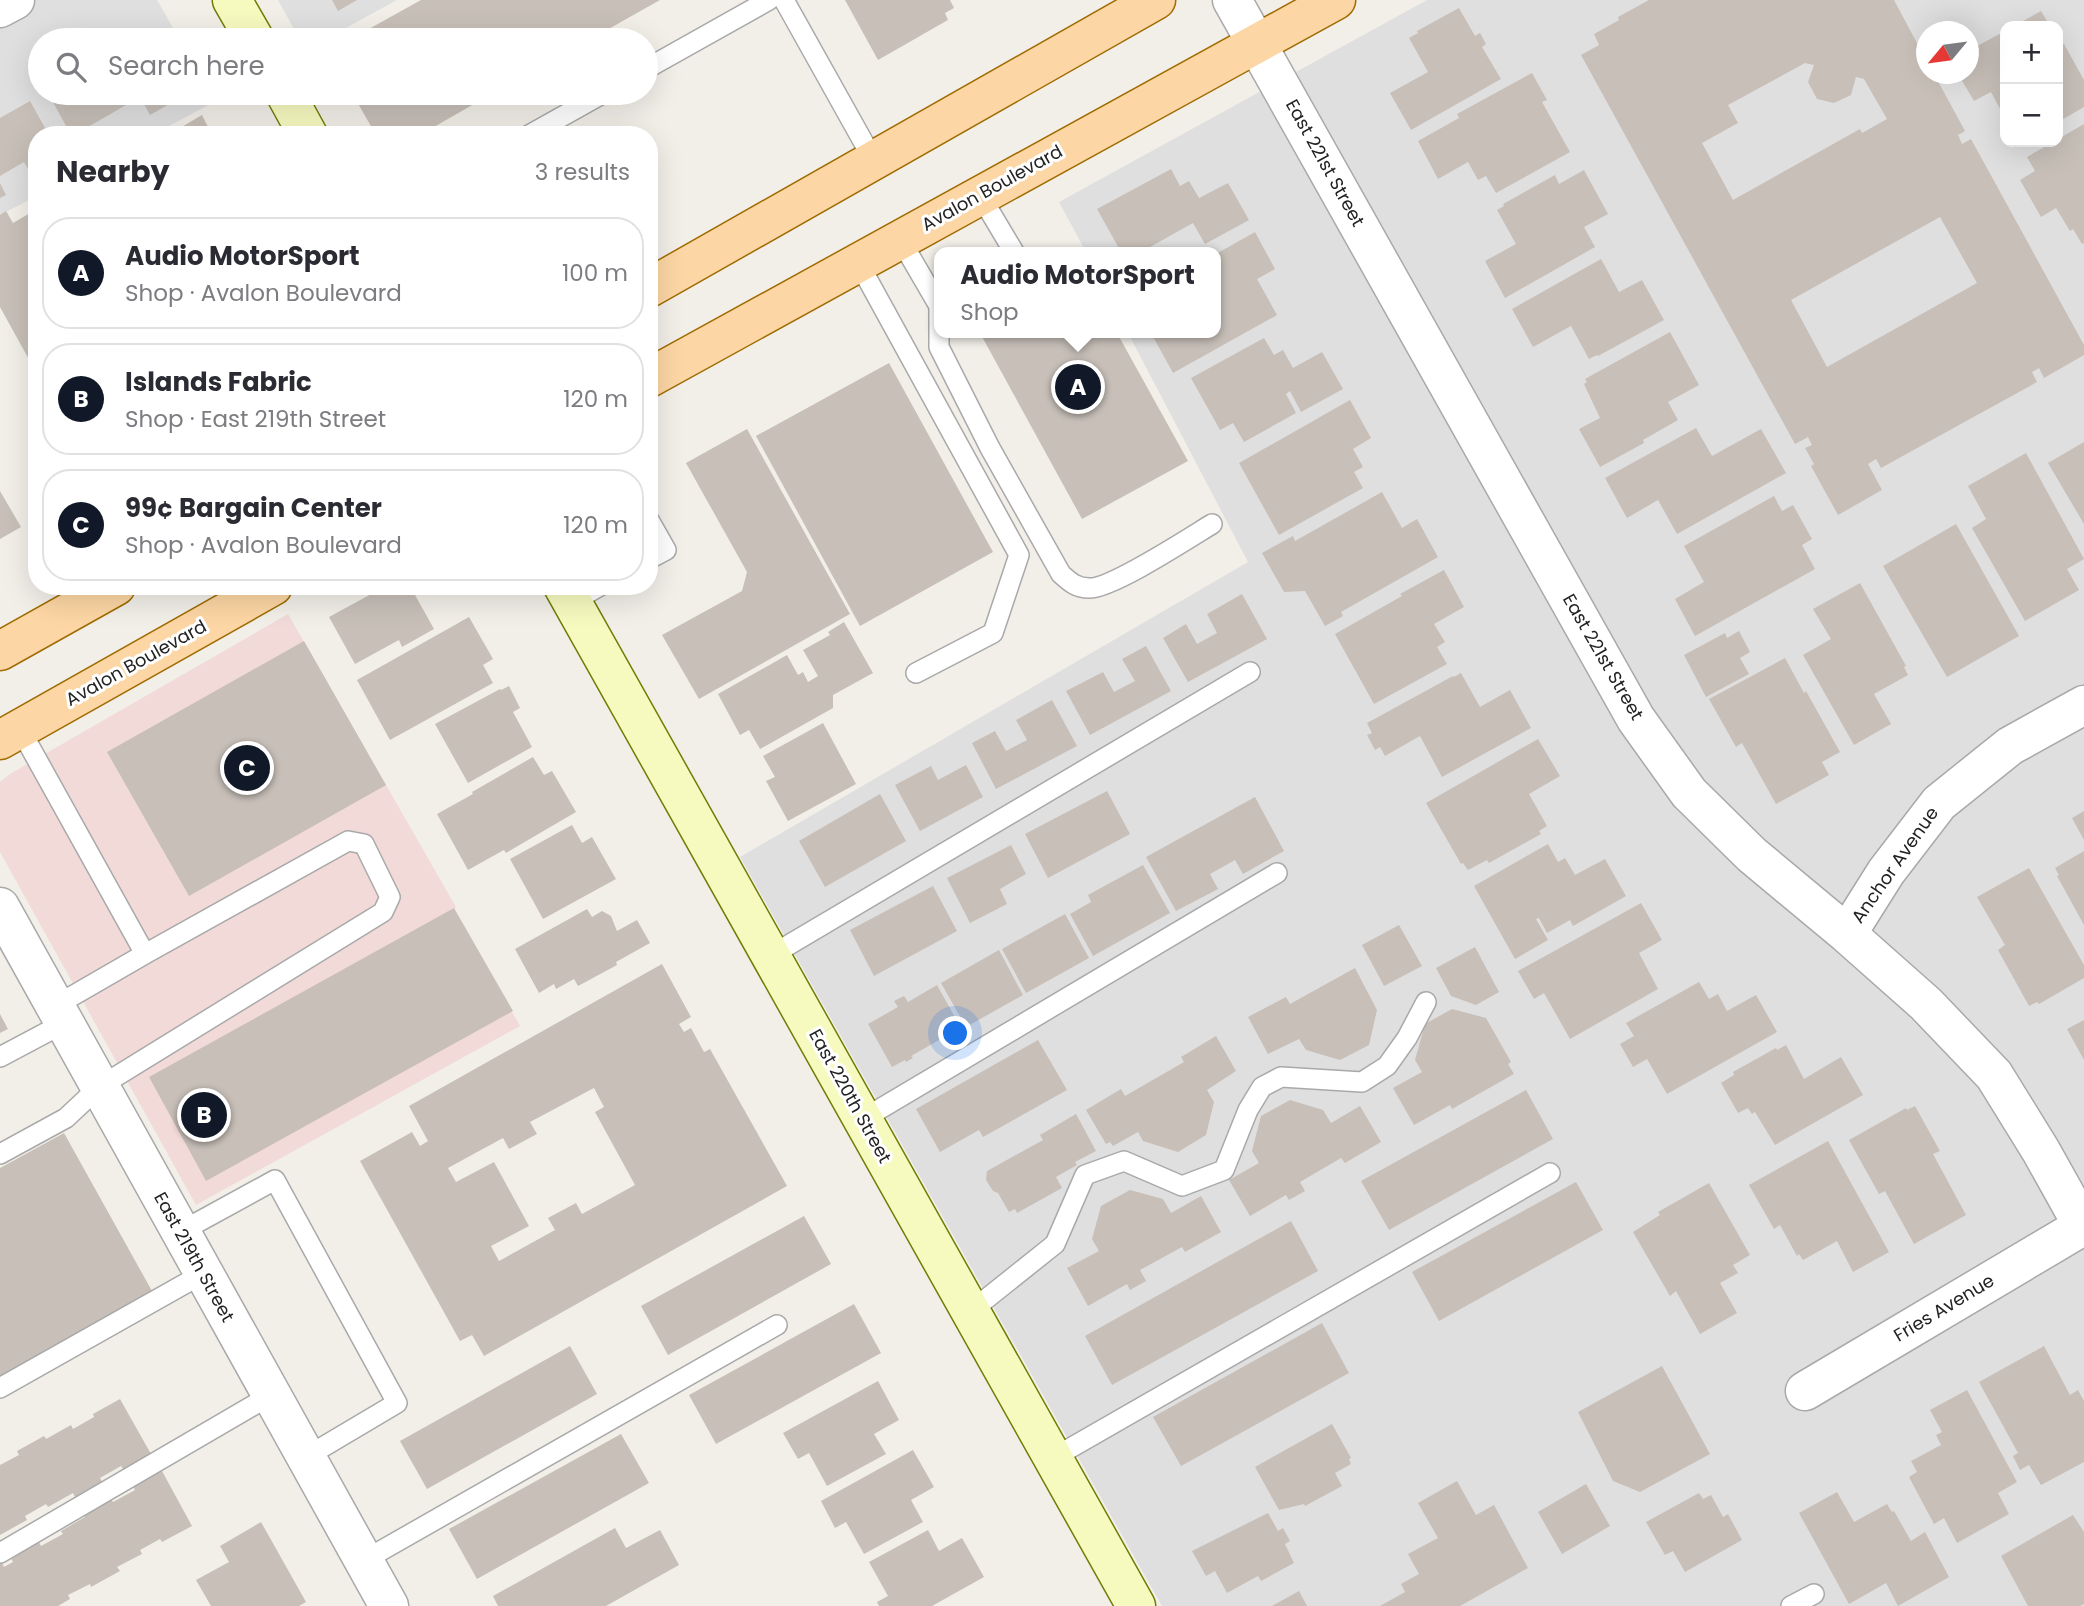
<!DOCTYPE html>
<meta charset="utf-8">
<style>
body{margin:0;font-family:Poppins,sans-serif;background:#f7f7f7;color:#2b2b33}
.controls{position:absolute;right:21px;top:21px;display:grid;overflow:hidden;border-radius:14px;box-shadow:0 7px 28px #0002}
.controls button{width:63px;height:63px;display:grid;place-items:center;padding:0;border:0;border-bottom:2px solid #e1e1e2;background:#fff;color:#2b2b33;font:35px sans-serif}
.compass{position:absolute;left:1916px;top:21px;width:63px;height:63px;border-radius:50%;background:#fff;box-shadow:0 7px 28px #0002;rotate:241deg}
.you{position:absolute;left:956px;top:1034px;width:24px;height:24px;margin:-18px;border:5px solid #fff;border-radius:50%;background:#1a73e8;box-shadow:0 0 0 10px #1a73e833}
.badge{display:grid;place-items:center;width:46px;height:46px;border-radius:50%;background:#111827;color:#fff;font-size:23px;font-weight:700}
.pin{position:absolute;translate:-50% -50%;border:4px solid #fff;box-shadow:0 2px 7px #0006}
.popup{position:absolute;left:934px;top:247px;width:287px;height:91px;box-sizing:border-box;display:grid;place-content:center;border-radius:14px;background:#fff;filter:drop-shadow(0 2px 5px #0005);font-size:23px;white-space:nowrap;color:#7c7c81}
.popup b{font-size:26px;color:#2b2b33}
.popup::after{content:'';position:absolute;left:50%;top:100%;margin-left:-14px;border:14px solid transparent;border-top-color:#fff}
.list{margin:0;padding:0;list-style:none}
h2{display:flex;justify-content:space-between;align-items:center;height:91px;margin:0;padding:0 28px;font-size:30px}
h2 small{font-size:23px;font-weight:400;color:#7c7c81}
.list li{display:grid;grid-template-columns:46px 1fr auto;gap:21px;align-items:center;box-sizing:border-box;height:112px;margin:0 14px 14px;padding:0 14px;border:2px solid #e1e1e2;border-radius:28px}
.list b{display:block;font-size:26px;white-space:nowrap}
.list p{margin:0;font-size:23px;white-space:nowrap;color:#7c7c81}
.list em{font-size:23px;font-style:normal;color:#7c7c81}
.icon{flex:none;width:38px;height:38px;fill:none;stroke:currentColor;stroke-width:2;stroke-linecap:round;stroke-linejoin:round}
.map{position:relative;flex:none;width:2084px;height:1606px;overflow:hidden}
.search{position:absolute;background:#fff;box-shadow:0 7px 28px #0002;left:28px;top:28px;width:630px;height:77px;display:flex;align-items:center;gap:18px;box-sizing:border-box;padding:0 24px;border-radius:38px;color:#7c7c81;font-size:26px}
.panel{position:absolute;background:#fff;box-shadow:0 7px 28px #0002;left:28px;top:126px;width:630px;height:469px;border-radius:28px}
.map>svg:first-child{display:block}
.residential{fill:#e0dfdf;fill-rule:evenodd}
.commercial{fill:#f2dad9}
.building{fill:#c7bfb8;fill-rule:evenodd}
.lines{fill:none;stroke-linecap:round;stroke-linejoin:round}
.lane-casing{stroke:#a9a9a9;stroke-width:22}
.street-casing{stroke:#a9a9a9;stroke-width:41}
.secondary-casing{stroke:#707d05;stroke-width:41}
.primary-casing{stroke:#a06b00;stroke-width:41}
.lane{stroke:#fff;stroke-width:19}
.street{stroke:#fff;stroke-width:38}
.secondary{stroke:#f7fabf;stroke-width:38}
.primary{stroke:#fcd6a4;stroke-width:38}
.labels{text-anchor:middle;stroke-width:6;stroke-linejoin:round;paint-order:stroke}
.street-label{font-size:18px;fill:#222;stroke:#fff}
</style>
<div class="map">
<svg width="2084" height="1606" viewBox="0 0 2084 1606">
<rect width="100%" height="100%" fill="#f2efe9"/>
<path class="residential" d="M0,0H157L180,40H40V93H211L216,101L152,135H37V196L0,215Z
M278,0H397L324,40H300Z
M1427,0H2084V1606H1162L740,857L1248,562L1128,333H1216V252H1086L1059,202ZM2005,26H2058V142H2005ZM1926,32H1968V74H1926Z"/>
<path class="commercial" d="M288,614L456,907L454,909L520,1026L196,1205L0,852V782L10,774Z"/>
<path class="building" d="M332,0H357L338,11Z
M421,0H660L589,40H553L550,36L543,40H349Z
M845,0H950L954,8L945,13L948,20L878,60Z
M1649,0H1894L1926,60V74H1934L1965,131L1958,135L1962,144L1971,139L2084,345V355L2044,378L2039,368L2032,372L2037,382L1881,468L1876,459L1868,464L1882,490L1838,515L1811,466L1814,464L1805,448L1812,445L1808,437L1795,444L1581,55L1599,45L1594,34L1619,20L1618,17ZM1805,63L1814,65L1808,82L1817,99L1834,103L1851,95L1856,77L1864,79L1887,119L1862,133L1860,129L1733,200L1702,143L1738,123L1728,105ZM1940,217L1977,283L1827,367L1791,300Z
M1459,8L1475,36L1480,33L1486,44L1482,47L1501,79L1411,130L1390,93L1428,72L1409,38L1418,33L1417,31Z
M2041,11L2050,26H2014Z
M153,28L159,40H132Z
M2005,31V118L1991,92L1974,101L1958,74H1968V51Z
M113,33L117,40H100Z
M2058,41L2061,46L2064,44L2084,80V107L2058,122Z
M1532,73L1547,100L1542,102L1570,152L1496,193L1486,176L1478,180L1468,162L1438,179L1418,141L1459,118L1457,114Z
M48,93H189L150,115L140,97L74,135H71Z
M352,93H468L474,104L420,135H376Z
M30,101L49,135H37V165L28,169L24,162L0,176V118Z
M202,115L212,135H168Z
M2084,124V243L2082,244L2073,229L2070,231L2056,208L2041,217L2020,180L2035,171L2027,157L2053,142H2058V139Z
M1171,169L1180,186L1189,181L1199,198L1228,183L1249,220L1205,244L1193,223L1141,252H1121L1097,209Z
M1584,170L1608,214L1584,227L1595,247L1505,298L1485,261L1516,244L1497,210L1504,206L1503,204L1555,175L1559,184Z
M0,183L6,195L0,198Z
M37,209V374L0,307V215L6,211L13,223Z
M1255,232L1275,269L1257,279L1277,315L1173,373L1151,333H1216V254Z
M1601,259L1619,292L1642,280L1664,320L1598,356L1597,355L1589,359L1571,326L1533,347L1512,309Z
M1670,332L1699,385L1668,402L1678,420L1643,440L1644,443L1600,467L1579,429L1600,418L1584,384L1587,382L1585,379Z
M980,333H1117L1188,461L1082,519Z
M1264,338L1274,355L1283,350L1293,368L1322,352L1343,389L1301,412L1290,391L1286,394L1296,413L1244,442L1233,423L1220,430L1191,378Z
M889,363L993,552L860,626L756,436Z
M1350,400L1371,438L1353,449L1363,467L1354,472L1363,488L1279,535L1239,463Z
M1696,428L1712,456L1761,429L1786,473L1677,534L1658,500L1627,518L1605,478Z
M747,429L850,614L699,699L662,635L742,591L747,572L686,463Z
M2084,442V524L2048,463Z
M2026,453L2084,559L2067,569L2079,590L2025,621L1972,528L1986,519L1968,486Z
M0,491L21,527L0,539Z
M1382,492L1402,528L1417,519L1438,557L1341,612L1343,616L1325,626L1305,591L1284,592L1262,553L1293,536L1295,541Z
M1774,496L1782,511L1793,505L1812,539L1802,545L1815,569L1695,636L1675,599L1704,582L1684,546Z
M1956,524L2019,636L1947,677L1883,566Z
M1444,570L1464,607L1434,624L1445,642L1437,647L1447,664L1374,704L1335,634L1402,596L1400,594Z
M1860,583L1906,666L1904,667L1908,675L1874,694L1891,724L1854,745L1803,655L1831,639L1813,609Z
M386,586H410L434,629L402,647L399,640L355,664L329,617Z
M1242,594L1267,639L1188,682L1163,638L1186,624L1197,644L1217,633L1207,614Z
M469,617L493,659L483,665L493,683L390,740L357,680Z
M844,622L873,673L833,695V708L760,749L749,730L740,735L718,694L787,655L798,675L803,672L808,682L818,676L803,650L830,635L828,632Z
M1739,631L1750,652L1740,658L1749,674L1706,697L1684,655L1725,633L1727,638Z
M304,641L386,785L189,896L107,752Z
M1146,646L1171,691L1090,735L1066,691L1103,672L1114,692L1135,681L1122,659Z
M1785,658L1804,693L1806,691L1840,752L1822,762L1829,775L1776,804L1742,743L1736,747L1709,699Z
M1461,673L1480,707L1510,690L1531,728L1442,777L1420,736L1385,756L1380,747L1375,750L1367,735L1372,733L1367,723L1453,676L1454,677Z
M509,686L520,708L513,712L532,747L468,783L435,724L500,689L501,690Z
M1052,700L1077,746L996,789L972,743L995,731L1006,751L1027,740L1016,720Z
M823,723L856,784L788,821L766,781L775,777L763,756Z
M1538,739L1560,776L1529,794L1547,826L1539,831L1541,834L1489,863L1487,860L1468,870L1463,863L1461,864L1426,803Z
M533,757L544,775L552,771L576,812L506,853L504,850L468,870L437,814L473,794L472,792Z
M966,765L983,797L920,831L895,785L931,766L938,780Z
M1107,791L1130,834L1048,878L1025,834Z
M880,794L906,841L825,887L799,841Z
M1255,797L1284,851L1243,874L1235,860L1210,874L1218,889L1176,911L1146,857Z
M2084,811V840L2072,818Z
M572,825L582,843L592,837L616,879L543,919L510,859Z
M1548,844L1558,862L1565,858L1575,875L1605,859L1626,896L1573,926L1570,920L1547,933L1539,918L1536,919L1548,940L1515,959L1474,886Z
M1011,845L1026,874L1000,889L1007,904L970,923L947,878Z
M2084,851V925L2057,876L2059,875L2055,868Z
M1143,865L1170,913L1093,956L1070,914L1091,902L1088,895Z
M2029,868L2084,965V978L2039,1004L2037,1002L2029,1006L1998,950L2005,945L1977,897Z
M933,886L957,931L874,976L850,930Z
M1641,903L1662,940L1639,953L1658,989L1570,1039L1544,993L1534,999L1518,971Z
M454,908L513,1011L206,1181L149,1077Z
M587,909L592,917L602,911L611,916L617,931L637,920L650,943L616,962L617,965L578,986L574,979L556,989L554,984L539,993L515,949Z
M1065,914L1089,958L1026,993L1002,949Z
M1399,925L1422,966L1384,986L1362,945Z
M1475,947L1499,992L1476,1005L1451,996L1436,968Z
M999,950L1023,995L966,1027L941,983Z
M662,964L691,1017L679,1024L684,1032L691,1028L704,1052L710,1049L787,1186L484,1356L472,1335L460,1341L360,1161L412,1132L420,1146L428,1141L409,1106ZM594,1088L604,1107L595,1112L635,1185L582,1214L576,1203L548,1218L555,1230L499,1261L491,1246L529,1226L494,1162L456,1182L448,1168L503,1138L509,1149L537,1134L530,1122Z
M1355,968L1377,1010L1369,1045L1340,1060L1306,1050L1299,1039L1268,1054L1248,1017L1286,997L1290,1004Z
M1699,982L1709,999L1718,994L1727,1011L1756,995L1777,1032L1667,1094L1647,1059L1633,1067L1620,1044L1634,1036L1626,1023Z
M937,985L961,1028L948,1035L950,1037L942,1041L941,1039L911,1056L913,1058L906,1062L905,1060L892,1067L868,1024L898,1007L894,1001L904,996L908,1002Z
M1452,1009L1486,1018L1511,1062L1508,1064L1514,1074L1452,1109L1450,1105L1414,1125L1393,1088L1422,1072L1415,1060L1425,1024Z
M0,1014L8,1029L0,1033Z
M2084,1020V1060L2067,1029Z
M1216,1036L1236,1071L1207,1090L1214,1102L1206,1135L1178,1152L1143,1141L1138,1132L1113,1146L1110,1142L1106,1144L1086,1110L1121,1089L1125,1096L1184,1062L1181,1057Z
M1038,1040L1067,1090L983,1137L979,1130L940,1152L916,1109Z
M1786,1045L1804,1079L1841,1057L1863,1095L1775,1145L1755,1112L1752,1114L1748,1108L1738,1113L1721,1083L1734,1075L1733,1072L1776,1048L1777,1050Z
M1526,1090L1553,1139L1389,1230L1361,1181Z
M1290,1100L1323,1110L1331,1123L1360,1106L1381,1142L1345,1163L1341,1158L1300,1182L1305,1191L1289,1200L1286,1195L1250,1216L1229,1180L1259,1163L1252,1151L1261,1116Z
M1915,1106L1940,1151L1933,1154L1966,1215L1914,1244L1885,1191L1879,1194L1849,1140L1906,1108L1907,1110Z
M1076,1114L1096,1151L1075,1162L1077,1165L1056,1177L1062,1188L1017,1213L1015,1209L1009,1212L998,1193L993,1191L986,1180L987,1171L1043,1140L1040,1135Z
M64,1133L152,1291L0,1376V1168Z
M1828,1141L1889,1252L1853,1272L1837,1241L1803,1260L1799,1254L1797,1256L1780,1225L1774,1229L1749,1185Z
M1576,1182L1603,1230L1439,1321L1412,1272Z
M1709,1183L1750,1255L1733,1265L1738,1273L1720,1283L1737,1313L1700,1334L1676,1291L1670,1296L1633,1232L1660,1215L1658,1212Z
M1130,1190L1163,1199L1171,1213L1201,1196L1221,1232L1185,1252L1182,1247L1140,1270L1146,1281L1130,1290L1127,1284L1088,1306L1067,1268L1099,1251L1092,1239L1101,1206Z
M804,1216L831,1264L668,1355L641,1306Z
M1291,1221L1318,1271L1112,1385L1085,1336Z
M854,1304L881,1353L716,1444L689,1395Z
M1322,1323L1349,1373L1181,1466L1153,1417Z
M570,1346L597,1394L427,1489L400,1441Z
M2044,1346L2070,1395L2078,1390L2084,1401V1462L2041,1485L2029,1465L2020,1470L2013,1456L2018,1453L1979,1382Z
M1662,1366L1710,1454L1640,1492L1613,1481L1578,1412Z
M878,1381L899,1420L874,1434L886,1454L827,1486L809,1453L798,1459L783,1433Z
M1967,1390L2017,1482L1998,1493L2009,1514L1957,1543L1944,1518L1934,1524L1909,1477L1917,1472L1911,1461L1941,1445L1936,1435L1942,1432L1930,1410Z
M120,1399L151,1454L123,1469L121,1466L100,1478L102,1482L75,1497L73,1493L48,1507L46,1504L25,1516L27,1520L0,1535V1465L19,1455L17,1451L44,1436L46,1439L71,1425L73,1429L94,1417L93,1414Z
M1332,1424L1351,1458L1349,1459L1351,1464L1335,1473L1342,1486L1305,1506L1304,1504L1279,1510L1255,1467Z
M621,1434L649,1483L477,1579L449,1529Z
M913,1450L934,1487L911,1500L923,1522L864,1554L846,1522L835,1528L821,1501Z
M162,1471L192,1526L162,1542L160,1539L140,1550L142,1554L117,1567L120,1571L91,1587L90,1584L68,1595L70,1599L58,1606H0V1564L2,1563L4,1567L13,1562L11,1558L39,1542L41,1546L63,1534L61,1531L85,1517L83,1514L111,1499L113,1502L135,1490L133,1486Z
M1457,1481L1476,1515L1494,1505L1528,1568L1460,1606H1380L1405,1592L1401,1584L1419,1574L1408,1554L1438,1538L1418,1503Z
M1586,1484L1610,1526L1562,1554L1538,1512Z
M1837,1492L1854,1522L1887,1504L1892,1512L1894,1511L1911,1541L1925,1532L1949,1577L1898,1606L1886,1583L1849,1604L1799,1513Z
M1699,1493L1703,1499L1711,1495L1723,1517L1728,1514L1742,1540L1685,1572L1673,1551L1665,1555L1646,1522Z
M1268,1513L1278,1531L1283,1528L1290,1541L1285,1544L1294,1563L1261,1581L1258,1576L1227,1593L1215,1571L1206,1576L1192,1551Z
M2073,1515L2084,1532V1604L2080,1606H2028L2001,1556Z
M261,1522L306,1602L299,1606H211L196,1580L229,1562L220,1546Z
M615,1528L626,1548L660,1530L679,1565L606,1606H498L493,1596Z
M928,1530L939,1551L962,1538L984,1577L932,1606H879L877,1602L888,1596L869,1562Z
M1299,1591L1307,1606H1272Z"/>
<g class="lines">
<g class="lane-casing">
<path id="lane" d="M784,0L874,161
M646,69L769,0
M529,135L604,93
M980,195L1014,252
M900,239L939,306V347L990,448L1061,574C1070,582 1076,588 1089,588C1111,589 1189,538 1212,524
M858,262L1019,555L993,633L916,673
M649,520L666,550L649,559
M572,602L600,586
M770,956L1250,672
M55,1006L145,954
M0,1057L64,1023
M863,1119L1277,873
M0,1154L66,1118L99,1087L383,912L390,897L364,844L348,841L145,954L20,729
M180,1232L275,1180L397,1403L306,1457
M971,1311L1055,1244L1085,1175L1124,1161L1182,1186L1224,1170L1248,1110L1262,1087L1281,1077L1362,1082L1387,1066L1407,1038L1426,1002
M0,1388L204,1273
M1053,1458L1550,1173
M0,1553L271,1395
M363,1561L777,1325
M1791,1606L1814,1594"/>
</g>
<g class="street-casing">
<path id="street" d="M1232,0L1636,719L1689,793L1752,855L1847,934L1926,1004L1994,1075L2041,1151L2084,1228
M0,8L15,0
M0,907L389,1606
M1847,934L1886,872L1939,803L2010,746L2084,705
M1805,1391L2083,1226"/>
</g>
<g class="secondary-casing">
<path id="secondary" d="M232,0L255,40
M285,93L308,135
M563,586L1136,1606"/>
</g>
<g class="primary-casing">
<path id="primary" d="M649,288L1156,0
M649,378L1336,0
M0,651L116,586
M0,740L273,586"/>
</g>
<use href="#lane" class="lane"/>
<use href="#street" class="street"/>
<use href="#secondary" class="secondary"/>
<use href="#primary" class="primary"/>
</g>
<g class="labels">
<g class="street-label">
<text transform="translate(1325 163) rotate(61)" y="6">East 221st Street</text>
<text transform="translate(992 188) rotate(-29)" y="6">Avalon Boulevard</text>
<text transform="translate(1603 657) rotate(60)" y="6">East 221st Street</text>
<text transform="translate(136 663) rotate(-29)" y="6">Avalon Boulevard</text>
<text transform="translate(1895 865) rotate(-55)" y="6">Anchor Avenue</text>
<text transform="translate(850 1096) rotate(61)" y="6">East 220th Street</text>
<text transform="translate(194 1257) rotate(61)" y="6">East 219th Street</text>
<text transform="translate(1944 1308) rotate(-31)" y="6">Fries Avenue</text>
</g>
</g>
</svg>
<div class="controls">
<button>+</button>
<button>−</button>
</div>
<svg class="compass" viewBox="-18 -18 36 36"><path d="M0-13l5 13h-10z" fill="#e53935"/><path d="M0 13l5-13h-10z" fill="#7c7c81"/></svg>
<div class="you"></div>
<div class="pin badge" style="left:1078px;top:387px">A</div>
<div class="popup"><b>Audio MotorSport</b>Shop</div>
<div class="pin badge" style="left:204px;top:1115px">B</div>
<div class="pin badge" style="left:247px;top:768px">C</div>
<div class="search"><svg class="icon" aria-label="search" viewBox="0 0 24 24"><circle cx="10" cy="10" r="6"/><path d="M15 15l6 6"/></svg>Search here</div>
<section class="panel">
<h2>Nearby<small>3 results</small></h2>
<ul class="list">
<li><span class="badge">A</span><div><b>Audio MotorSport</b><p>Shop · Avalon Boulevard</p></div><em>100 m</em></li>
<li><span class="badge">B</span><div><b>Islands Fabric</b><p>Shop · East 219th Street</p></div><em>120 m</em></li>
<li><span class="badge">C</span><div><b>99¢ Bargain Center</b><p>Shop · Avalon Boulevard</p></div><em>120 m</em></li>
</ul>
</section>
</div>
